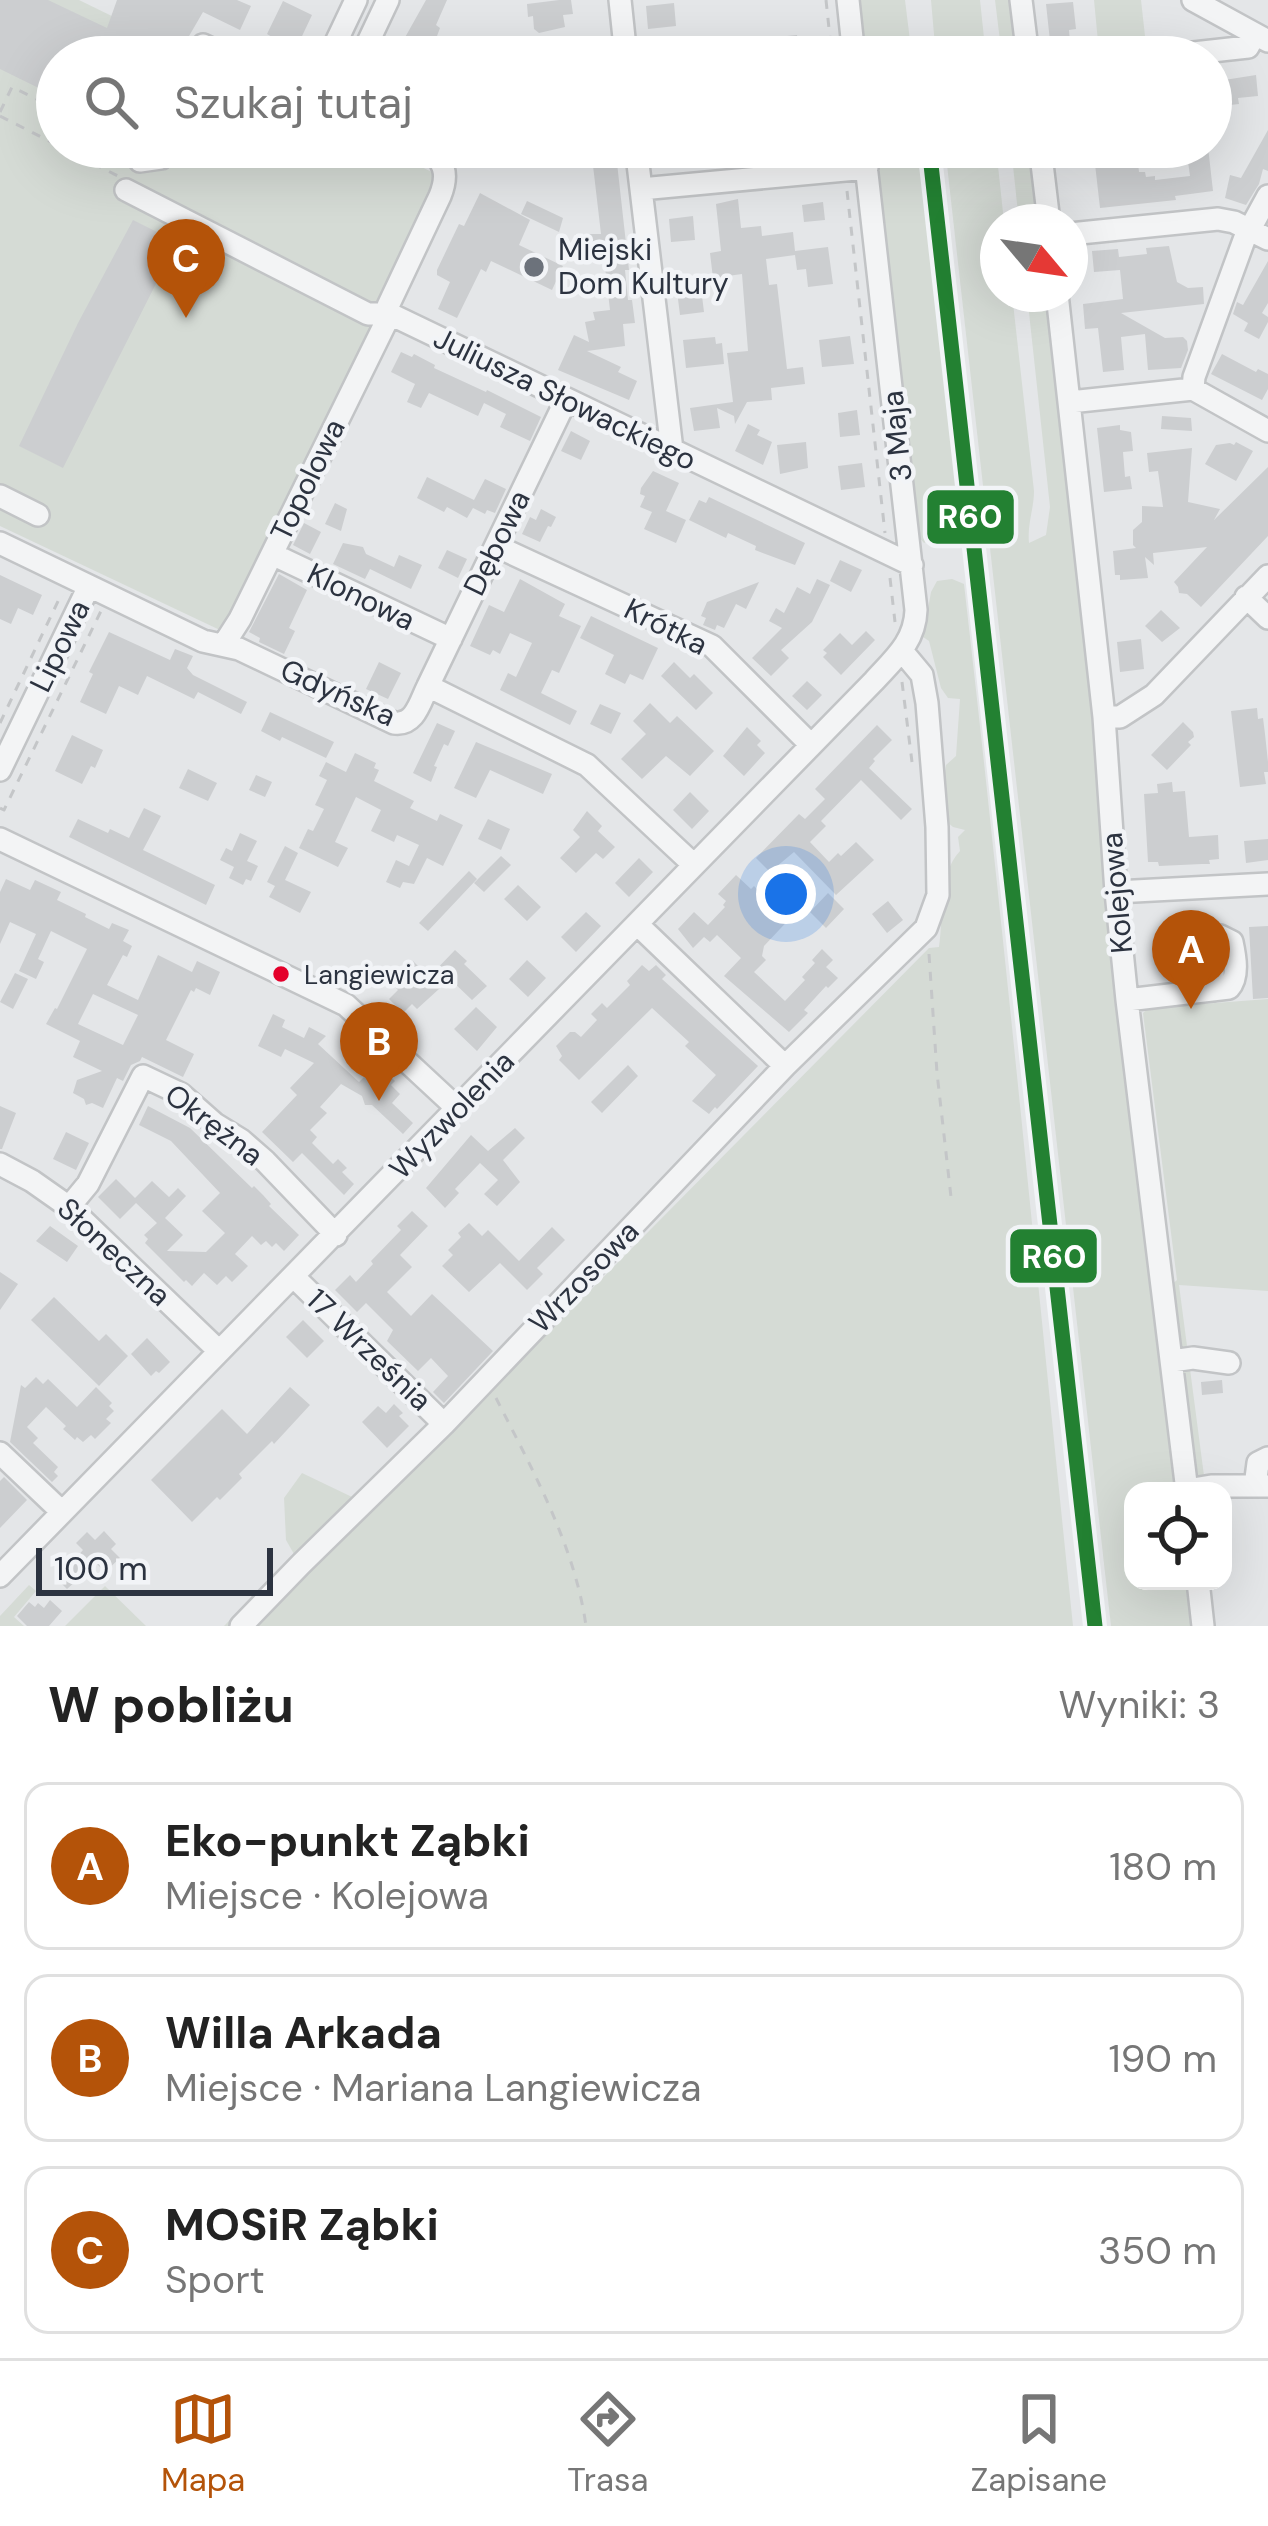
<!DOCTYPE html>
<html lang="pl">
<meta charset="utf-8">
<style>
body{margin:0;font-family:"DM Sans",sans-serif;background:#f6f6f6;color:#222}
.controls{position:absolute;right:36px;bottom:36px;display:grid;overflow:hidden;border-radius:24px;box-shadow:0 12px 48px #0002}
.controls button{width:108px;height:108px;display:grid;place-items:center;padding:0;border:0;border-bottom:3px solid #e0e0e0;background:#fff;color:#222;font:60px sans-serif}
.compass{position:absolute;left:980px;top:204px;width:108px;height:108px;border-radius:50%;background:#fff;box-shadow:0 12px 48px #0002;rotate:119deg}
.scale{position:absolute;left:36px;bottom:30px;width:237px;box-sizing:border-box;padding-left:12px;border:6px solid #2c3340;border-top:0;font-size:33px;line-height:42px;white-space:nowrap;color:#2c3340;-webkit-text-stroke:9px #f2f4f7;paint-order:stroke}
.you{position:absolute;left:786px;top:894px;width:42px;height:42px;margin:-30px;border:9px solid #fff;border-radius:50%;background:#1a73e8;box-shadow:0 0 0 18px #1a73e833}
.badge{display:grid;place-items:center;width:78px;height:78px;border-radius:50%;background:#b45309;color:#fff;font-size:39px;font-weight:700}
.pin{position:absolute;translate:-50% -99px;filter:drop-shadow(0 3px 6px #0008)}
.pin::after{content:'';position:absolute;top:63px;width:42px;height:36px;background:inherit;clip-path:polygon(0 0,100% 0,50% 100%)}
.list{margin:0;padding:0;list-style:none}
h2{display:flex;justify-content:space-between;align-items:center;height:156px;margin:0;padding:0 48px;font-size:51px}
h2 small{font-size:39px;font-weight:400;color:#767676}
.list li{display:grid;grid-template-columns:78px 1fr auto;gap:36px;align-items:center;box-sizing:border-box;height:168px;margin:0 24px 24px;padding:0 24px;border:3px solid #e0e0e0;border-radius:24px}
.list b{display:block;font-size:45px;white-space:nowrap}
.list p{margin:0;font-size:39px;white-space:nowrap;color:#767676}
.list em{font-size:39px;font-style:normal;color:#767676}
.icon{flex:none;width:66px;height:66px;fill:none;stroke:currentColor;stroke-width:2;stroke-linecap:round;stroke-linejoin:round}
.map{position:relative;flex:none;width:1268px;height:1626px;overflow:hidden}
.search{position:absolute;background:#fff;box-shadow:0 12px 48px #0002;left:36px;right:36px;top:36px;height:132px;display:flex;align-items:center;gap:30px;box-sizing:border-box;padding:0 42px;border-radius:66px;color:#767676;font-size:45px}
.sheet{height:732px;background:#fff}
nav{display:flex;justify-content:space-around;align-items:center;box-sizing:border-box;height:168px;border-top:3px solid #e0e0e0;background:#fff;font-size:33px;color:#767676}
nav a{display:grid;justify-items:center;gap:6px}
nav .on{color:#b45309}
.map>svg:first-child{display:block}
.green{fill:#d5dbd5}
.building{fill:#ccced0;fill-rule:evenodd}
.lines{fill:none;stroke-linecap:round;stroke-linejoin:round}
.minor-casing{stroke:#c2c4c6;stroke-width:26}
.path{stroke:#c4c6c8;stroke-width:3;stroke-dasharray:9 9;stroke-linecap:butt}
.minor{stroke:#f3f4f5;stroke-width:21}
.rail-1-casing{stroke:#f2f4f7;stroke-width:24}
.rail-1{stroke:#238132;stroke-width:15}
.poi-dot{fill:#6c727b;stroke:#f2f4f7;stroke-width:4.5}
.bus-dot{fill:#e4002b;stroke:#f2f4f7;stroke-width:4.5}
.labels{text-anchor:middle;stroke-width:9;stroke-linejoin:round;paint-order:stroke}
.bus-label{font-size:27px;fill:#2c3340;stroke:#f2f4f7;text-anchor:start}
.poi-label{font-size:30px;fill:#2c3340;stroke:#f2f4f7;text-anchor:start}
.street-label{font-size:30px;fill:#2c3340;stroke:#f2f4f7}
.line-badge{stroke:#f2f4f7;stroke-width:4.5}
.badge-label{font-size:33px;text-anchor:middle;font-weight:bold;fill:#fff}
</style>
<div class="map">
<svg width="1268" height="1626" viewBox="0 0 1268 1626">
<rect width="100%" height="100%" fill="#e4e6e8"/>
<path class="green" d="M0,0H79L169,44H177L179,56L193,57H57V147H380L434,173L433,188L377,325L237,618L222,631L0,526Z
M857,0H905L912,57H863Z
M931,0H980L986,57H936Z
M995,0H1012L1019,57H1002Z
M1094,0H1141L1146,45L1099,52Z
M874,147H921L964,519L958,523C954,540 938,535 924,543L918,536Z
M945,147H996L1004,222H998V294H1012L1034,491C1034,509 1027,524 1029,543L1046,535L1050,507L1027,294H1047L1180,1491H1133V1581H1191L1196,1626H1111Z
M1011,147H1030L1038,222H1019Z
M952,579L964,584C1004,931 1037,1279 1073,1626H224L294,1554L286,1540L284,1498L302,1473L375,1508L929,948L939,947C944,916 937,876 960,851L958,837L965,830L953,827L947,822L942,795L946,765L956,756L960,699L948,698L941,688L929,641L923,637L931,592L937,581Z
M1268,999V1291L1179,1285L1206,1491H1194L1170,1286L1177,1280L1143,1013L1149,1008Z
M29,1585L36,1591L14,1617L24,1626H0V1616Z
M105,1586L146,1626H65Z"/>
<path class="building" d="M0,0H48L107,28L117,0H237L251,6L240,30L203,12L185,43L170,44L161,40L154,57H57V97L0,69Z
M426,0H447L436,25L440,28L430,55L403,41Z
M559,0H571L573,14L563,15L565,27L539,33L534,29L533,16L528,17L527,4Z
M283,1L312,15L295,51L267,34Z
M1073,2L1076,29L1069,30L1070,42L1061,49L1051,50L1046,4Z
M674,3L676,26L648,29L646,6Z
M797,35L800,57H769L767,38Z
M1256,75L1258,96L1238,98L1239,104L1221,106L1218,81Z
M1268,130V171L1263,169L1259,184L1246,205L1225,198L1230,175L1241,178Z
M660,147H683L684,165L662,167Z
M711,147H762V156L712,161Z
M1064,147H1090L1092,161L1066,164Z
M1122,147H1136L1139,172H1145L1146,177L1155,176V180L1190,176L1186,147H1208L1213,191L1175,196L1176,200L1100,208L1095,164L1124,160Z
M616,154L629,270H625L628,300H632L635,323L623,324L625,346L587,351L621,367L618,372L637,381L629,400L558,370L574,335L589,342L585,322L595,320L593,312L610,310L603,250L579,255L575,234H601L592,157Z
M480,193L530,220L519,245L563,266L552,290L491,261L486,272L481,269L457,318L438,309L450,282L437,275V270L459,224L464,226Z
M738,199L741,228L761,226L762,236L793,232L795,251L828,247L833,284L808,287L806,269L797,270L795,255L766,259L769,285L777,284L787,369L803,367L805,384L771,388L772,400L747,402L735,424L734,416L717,408L720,428L694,431L690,408L733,402L727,353L748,351L742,274L713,278L710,253L721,251L716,204Z
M527,201L563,218L559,232L521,214Z
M823,202L825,220L804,222L802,205Z
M693,216L695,240L671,242L669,219Z
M133,220L177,242L63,468L19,446L78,323Z
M1169,246L1177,282L1188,288L1203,287L1204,304L1121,313L1165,338L1183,337L1187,341L1188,350L1181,368L1148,370L1145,334L1121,337L1124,370L1103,372L1098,328L1085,329L1083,304L1123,299L1120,270L1094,272L1092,251L1118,249L1119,257L1147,254L1146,248Z
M1268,261V303L1262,313L1268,317V322L1259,339L1244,331L1248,323L1233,314L1237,302L1243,305Z
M701,288L704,312L680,315L677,291Z
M850,336L854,364L822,367L819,340Z
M715,337L716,344L722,343L724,364L686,368L683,340Z
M401,352L412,357L414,354L435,365L434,368L486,392L487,390L541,417L530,441L500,427L506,414L484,403L478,416L429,393L421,408L407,402L415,384L391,372Z
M1222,354L1256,372L1258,369L1268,374V389L1262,400L1211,374Z
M857,410L860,435L840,437L838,413Z
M1162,416L1191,418L1192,431L1161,429Z
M748,424L760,430L757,435L772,442L763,465L735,451Z
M1120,425V430L1131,432L1133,451L1123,452L1125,477L1130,476L1132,489L1104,492L1097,428Z
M571,431L590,441L581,460L561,451Z
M806,442L808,468L780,474L777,445Z
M1236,442L1253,451L1236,481L1205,464L1216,445L1230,443L1234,445Z
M1192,448L1188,502L1220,509L1214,520L1268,467V536L1201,607L1187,594L1179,593L1178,587L1174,582L1207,547L1153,553L1154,565L1145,557L1148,578L1120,580V575H1115L1113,551L1136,548L1133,545V530L1142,522V506L1163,507L1158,471L1149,472L1147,453Z
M862,463L865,487L841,490L838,466Z
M653,471L679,483L666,511L686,520L676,543L644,529L652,512L640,507L645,496L640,494L641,488Z
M427,477L474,500L485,479L506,489L495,513L487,510L485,514L473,508L467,518L447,507L444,512L417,498Z
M709,497L805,543L795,565L755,550L756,546L728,533L726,538L689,520L699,500L706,503Z
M335,503L347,509L341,531L325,524Z
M541,509L556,517L551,527L548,526L540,542L522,534L530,517L536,520Z
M304,523L321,532L310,554L293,545Z
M343,543L363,547L366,554L394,567L399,555L422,565L411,589L370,569L365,579L333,564Z
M447,550L467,559L458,578L438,568Z
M840,560L862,570L851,592L830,581Z
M279,574L307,590L289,628L295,631L284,654L259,642L260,638L249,632Z
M0,575L42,595L33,615L18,608L11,624L0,619Z
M520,579L565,604L559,616L581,626L559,673L552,670L541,693L577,711L570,725L500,690L508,673L516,677L532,643L510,633L500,654L493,650L490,655L470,646L489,605L504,612Z
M817,579L830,585L812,622L781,650L789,658L771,676L752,658L782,628L769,621L776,608L784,613L797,587L810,594Z
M759,582L746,609L736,604L724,628L717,625L715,630L703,625L706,618L701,616L707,602Z
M1161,610L1180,628L1162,642L1145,626Z
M591,616L658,648L643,680L630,674L625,684L605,674L614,655L580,638Z
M866,631L875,640L841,675L823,657L827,653L823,650L840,633L852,645Z
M109,632L170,660L175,649L193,656L187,668L193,675L247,702L241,714L198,692L194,699L147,676L138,695L119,686L106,714L80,702L93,674L89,672Z
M1141,639L1144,669L1120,672L1117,642Z
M379,662L401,673L388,699L366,689Z
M674,662L690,678L694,674L713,693L696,710L661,676Z
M807,681L822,695L807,710L792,696Z
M650,703L670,723L677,716L714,751L690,776L666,756L642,779L621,759L646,734L633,721Z
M600,704L621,713L611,734L590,724Z
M1257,708L1258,719L1263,718L1265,734L1268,762V772H1264L1266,784L1240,787L1231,711Z
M270,712L334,742L326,758L282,737L280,741L261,731Z
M1183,722L1193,732L1194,737L1188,742L1191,745L1167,770L1151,755Z
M437,723L455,731L448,746L444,744L434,766L437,767L431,782L413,773Z
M877,725L892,740L873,759L875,761L869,768L912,809L901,820L861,780L821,821L826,826L810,842L829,862L838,853L841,856L856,842L874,860L836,895L794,852L770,872L756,858L799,814L805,819L825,799L815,789Z
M747,727L761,741L757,745L765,753L744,776L723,756Z
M72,735L103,750L95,768L91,766L82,784L55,771Z
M476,742L552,774L543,794L490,770L476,798L454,788Z
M355,753L376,763L374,768L379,770L374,781L414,801L410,808L437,821L440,814L463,825L443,866L427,858L414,884L403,882L400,888L386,882L396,860L409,866L419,845L397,835L394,842L371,831L381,810L356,797L335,842L348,848L338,867L299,848L308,829L313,831L324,809L315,805L327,780L319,776L326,762L346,772Z
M188,769L217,783L208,801L179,788Z
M256,775L272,782L265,797L249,790Z
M1172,782L1173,792L1185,791L1189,837L1218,835L1219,859L1209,860L1210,864H1202L1159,866L1158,862H1148L1144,794L1158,793L1157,784Z
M690,792L709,811L692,829L673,810Z
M144,808L161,816L143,850L215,885L206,905L69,837L78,819L108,833L110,829L129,838Z
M587,811L602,826L598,831L615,847L603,859L596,853L576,873L560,858L580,837L573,830Z
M488,819L510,829L501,850L478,839Z
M240,833L257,841L247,861L258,866L251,881L246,879L243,885L229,878L234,867L220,860L226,848L232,851Z
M1268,839V860L1246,863L1244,841Z
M285,846L298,853L285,880L311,892L300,913L269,897L275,886L267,882Z
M501,856L511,865L484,892L474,883Z
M639,858L653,872L629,897L615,883Z
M469,871L477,879L428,931L419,923Z
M736,875L751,889L754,886L778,910L786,902L796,912L764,946L762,956L766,960L754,972L785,1001L805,980L802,977L815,963L812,960L822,949L833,960L826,967L838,978L828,988L826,986L804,1010L808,1013L789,1032L724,976L741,958L717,935L710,942L704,937L693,948L678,929L694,912L708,925L725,907L723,905L726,901L718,894Z
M6,879L30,890L35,880L61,892L57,900L86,914L85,917L109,929L112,923L129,930L123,941L132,946L127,957L123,955L107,985L138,1000L158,955L192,972L197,961L220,972L210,995L196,988L194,992L191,990L166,1040L194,1054L183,1077L142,1057L140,1061L131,1065L123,1081L117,1078L103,1108L92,1103L86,1105L84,1099L73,1093L77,1080L102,1071L73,1057L80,1041L46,1024L55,1008L57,1009L87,949L51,931L38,959L44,962L36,979L19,971L36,934L10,922L0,944V892ZM93,994L138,1015L123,1045L78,1024Z
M518,885L541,907L527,921L504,899Z
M828,893L844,909L826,928L810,912Z
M888,901L903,920L887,933L872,914Z
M586,912L601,926L576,952L561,937Z
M1268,926V998L1253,999L1249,927Z
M455,950L467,961L464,964L487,986L472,1000L450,979L417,1009L412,1004L403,1013L389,999L398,990L393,985L413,961L429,977Z
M527,960L546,978L528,997L509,979Z
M642,965L649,971L656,965L666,975L662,979L758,1066L717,1109L715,1107L709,1114L692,1101L716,1075L685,1046L689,1042L652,1008L579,1080L559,1060L562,1056L556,1046L570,1032H575L581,1037L597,1020L591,1014L602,1003L607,1008L630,985L627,981Z
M15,973L28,979L13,1009L0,1002Z
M476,1007L497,1027L477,1051L454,1029Z
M273,1014L285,1020L282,1027L304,1038L309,1027L326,1036L318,1044L359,1082L373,1068L382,1076L386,1072L395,1081L391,1085L400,1094L392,1103L413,1123L403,1134L372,1105H365L362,1096L341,1084L320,1107L327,1113L310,1130L317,1137L312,1143L333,1164L338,1159L347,1168L342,1172L354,1184L344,1195L302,1153L293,1162L262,1132L297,1095L290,1088L314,1063L285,1049L281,1057L258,1046Z
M628,1065L638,1076L602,1113L591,1102Z
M0,1106L16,1113L2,1149H0Z
M148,1106L190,1128L252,1188L254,1186L263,1195L271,1204L269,1206L299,1235L284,1251L276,1243L272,1247L266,1241L261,1245L252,1236L235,1254L248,1266L232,1282L226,1276L217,1285L204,1273L192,1286L186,1280L184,1282L145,1243L148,1239L144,1235L157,1223L136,1203L120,1219L98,1197L116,1179L135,1198L152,1181L169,1197L178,1188L186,1196L165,1218L183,1235L167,1251L206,1252L225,1233L202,1211L220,1193L171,1141L139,1125Z
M515,1128L525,1138L503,1160L520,1182L497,1206L484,1194L498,1180L480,1163L455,1189L459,1193L445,1208L426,1188L471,1135L488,1151Z
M66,1132L89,1143L76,1170L53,1159Z
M412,1211L428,1226L400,1255L412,1267L387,1292L411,1316L432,1294L493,1351L444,1403L433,1392L448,1376L431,1358L418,1371L387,1341L393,1330L366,1303L357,1312L335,1290L350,1275L356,1282L373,1264L371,1261L401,1230L397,1226Z
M469,1223L482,1236L488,1230L519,1261L552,1227L565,1240L537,1268L543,1274L527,1290L500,1263L469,1292L442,1266L453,1255L448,1250L461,1237L458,1233Z
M50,1226L78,1246L67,1262L36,1241Z
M0,1272L18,1284L0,1310Z
M54,1297L99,1341L106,1334L128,1356L99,1386L31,1320Z
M303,1320L324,1341L307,1358L286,1337Z
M147,1338L170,1362L159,1373L156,1371L151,1376L131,1354Z
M36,1377L43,1384L48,1379L77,1407L96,1387L112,1403L109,1406L114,1411L106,1419L111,1423L95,1439L91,1435L83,1442L77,1437L75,1440L63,1429L66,1426L46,1407L27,1427L38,1438L33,1443L58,1467L54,1472L58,1476L52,1482L10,1442L21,1385L25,1388Z
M1222,1380L1223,1393L1202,1395L1201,1382Z
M290,1387L310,1405L274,1444L272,1441L239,1474L242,1478L220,1500L217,1497L192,1522L151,1480L222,1409L247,1434Z
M394,1404L403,1413L399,1416L409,1426L387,1448L362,1422L378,1406L386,1413Z
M4,1477L27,1500L0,1528V1481Z
M104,1531L116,1544L111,1549L120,1558L105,1572L96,1563L67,1589L57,1579L83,1550L76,1543L87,1532L95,1540Z
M50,1600L62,1611L49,1626H27L17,1616L29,1602L35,1607L38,1603L44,1608Z"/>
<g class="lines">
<g class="minor-casing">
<path id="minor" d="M620,0L626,57
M848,0L854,57
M1021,0L1028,57
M1193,0L1268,41
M1074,56V57
M193,57L203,45L228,57
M329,57L356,0
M361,57L388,0
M1157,57L1248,47L1255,34
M424,147C445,159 449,174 440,196L388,306L390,314L912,565
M636,147L672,450
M1040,147L1049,222
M140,161L161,158L166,147
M641,189L867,168
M126,190L368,314H390L240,619L224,644
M1070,234L1218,219L1234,222L1268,239
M1057,294L1104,717L1116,892L1127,1000L1187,1491
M1193,389L1194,377L1244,240L1268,196
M1070,402L1193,389L1268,431
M0,496L38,515
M0,543L203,641L239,649L394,723C415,726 420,702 428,686L587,765L694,865
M496,546L712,646L811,745
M272,554L451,639
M1246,597L1268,618
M428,686L566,400
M1104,717H1120L1154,695L1268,576
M0,770L89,586
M0,839L346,1005L458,1109
M1116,892L1268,884
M637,924L785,1066
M1127,1000C1161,996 1195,992 1229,988C1239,977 1235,956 1232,942L1220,936L1212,949L1214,990
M0,1164L32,1181L69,1207L219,1351
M69,1207L88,1184L143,1076L181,1094L215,1124L241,1140L265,1161L336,1235
M294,1277L444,1424
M1172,1361L1193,1358L1229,1363
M0,1453L62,1512
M1255,1486L1258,1463L1268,1458
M1187,1490L1211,1486H1268
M0,1576L874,681C894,659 915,642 916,610L864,147
M1198,1581L1203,1626
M241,1626L301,1564L444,1424L785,1066L926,928L938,895L937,827L927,703L922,675L902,651"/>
</g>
<path class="path" d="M826,0L832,57
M0,112L12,87L57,109
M0,116L57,145
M61,147L118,176
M847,191L885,533
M890,578L895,622
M902,682L912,762
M0,723L61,595L63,596
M0,808L4,810L101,611
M929,954L937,1073L951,1197
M496,1398C532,1469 575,1546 586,1626"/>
<use href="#minor" class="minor"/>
<g class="rail-1-casing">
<path id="rail-1" d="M929,147L1095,1626"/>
</g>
<use href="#rail-1" class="rail-1"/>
</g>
<circle class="poi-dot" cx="534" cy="267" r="12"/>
<circle class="bus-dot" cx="281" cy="974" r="10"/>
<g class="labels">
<g class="bus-label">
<text x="304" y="984">Langiewicza</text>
</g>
<g class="poi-label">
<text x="558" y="260">Miejski<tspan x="558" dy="34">Dom Kultury</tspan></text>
</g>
<g class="street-label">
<text transform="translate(565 399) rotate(26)" y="10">Juliusza Słowackiego</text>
<text transform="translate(897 436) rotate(-96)" y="10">3 Maja</text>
<text transform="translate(308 480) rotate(-64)" y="10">Topolowa</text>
<text transform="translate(497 543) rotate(-64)" y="10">Dębowa</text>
<text transform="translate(361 597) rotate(26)" y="10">Klonowa</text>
<text transform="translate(666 627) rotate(27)" y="10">Krótka</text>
<text transform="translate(60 646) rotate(-64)" y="10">Lipowa</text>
<text transform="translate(338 693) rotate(24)" y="10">Gdyńska</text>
<text transform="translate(1117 893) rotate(-95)" y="10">Kolejowa</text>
<text transform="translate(452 1115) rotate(-46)" y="10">Wyzwolenia</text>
<text transform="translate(214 1125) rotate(37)" y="10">Okrężna</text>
<text transform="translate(114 1252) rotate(43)" y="10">Słoneczna</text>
<text transform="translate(584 1277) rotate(-46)" y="10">Wrzosowa</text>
<text transform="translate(369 1350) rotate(44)" y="10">17 Września</text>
</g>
</g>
<g class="line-badge">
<rect x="925" y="488" width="91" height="58" rx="12" fill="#238132"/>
<rect x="1008" y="1227" width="91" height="58" rx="12" fill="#238132"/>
</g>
<g class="badge-label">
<text x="970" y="528">R60</text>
<text x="1054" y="1268">R60</text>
</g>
</svg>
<div class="controls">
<button><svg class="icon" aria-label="locate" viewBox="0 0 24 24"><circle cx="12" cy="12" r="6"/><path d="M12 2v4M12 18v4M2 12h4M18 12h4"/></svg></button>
</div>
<svg class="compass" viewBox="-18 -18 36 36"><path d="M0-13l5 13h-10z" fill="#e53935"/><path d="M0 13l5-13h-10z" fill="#767676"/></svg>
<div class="scale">100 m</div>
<div class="you"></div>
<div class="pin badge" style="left:1191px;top:1009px">A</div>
<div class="pin badge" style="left:379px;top:1101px">B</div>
<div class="pin badge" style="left:186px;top:318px">C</div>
<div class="search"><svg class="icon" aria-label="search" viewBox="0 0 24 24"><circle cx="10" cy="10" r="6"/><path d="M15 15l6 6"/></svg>Szukaj tutaj</div>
</div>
<section class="sheet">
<h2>W pobliżu<small>Wyniki: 3</small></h2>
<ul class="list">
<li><span class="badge">A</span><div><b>Eko-punkt Ząbki</b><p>Miejsce · Kolejowa</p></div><em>180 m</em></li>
<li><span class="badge">B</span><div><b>Willa Arkada</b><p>Miejsce · Mariana Langiewicza</p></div><em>190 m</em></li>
<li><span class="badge">C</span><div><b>MOSiR Ząbki</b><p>Sport</p></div><em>350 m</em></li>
</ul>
</section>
<nav>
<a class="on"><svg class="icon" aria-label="map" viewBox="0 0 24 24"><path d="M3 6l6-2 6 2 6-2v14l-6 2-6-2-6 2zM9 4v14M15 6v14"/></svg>Mapa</a>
<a><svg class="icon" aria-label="directions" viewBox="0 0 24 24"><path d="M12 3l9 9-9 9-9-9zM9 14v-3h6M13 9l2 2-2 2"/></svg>Trasa</a>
<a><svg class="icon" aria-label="saved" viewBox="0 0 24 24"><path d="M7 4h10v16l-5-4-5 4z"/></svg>Zapisane</a>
</nav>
